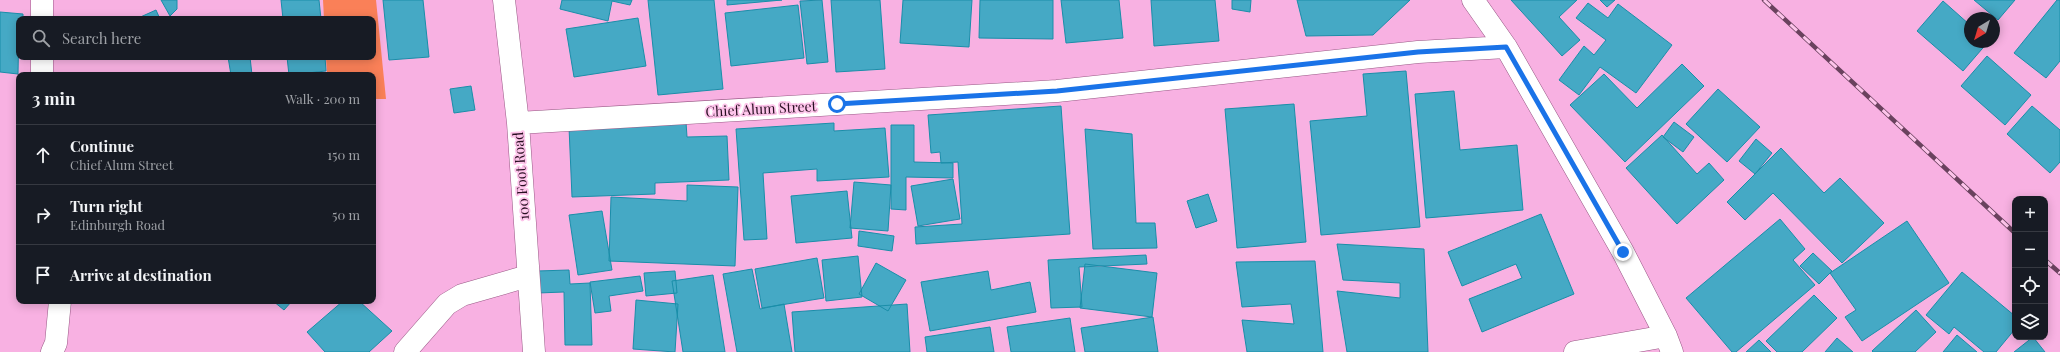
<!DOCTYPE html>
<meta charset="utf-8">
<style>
body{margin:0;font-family:"Playfair Display",serif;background:#20242c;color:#f1f3f6}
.controls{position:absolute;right:12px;bottom:12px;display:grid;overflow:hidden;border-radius:8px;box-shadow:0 2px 10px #0003}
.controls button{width:36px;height:36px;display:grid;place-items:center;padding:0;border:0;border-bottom:1px solid #363941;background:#171b24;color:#f1f3f6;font:20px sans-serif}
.compass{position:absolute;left:1964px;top:12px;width:36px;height:36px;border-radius:50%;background:#171b24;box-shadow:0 2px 10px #0003;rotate:218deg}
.stop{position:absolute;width:12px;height:12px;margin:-9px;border:3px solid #1a73e8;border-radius:50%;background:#fff}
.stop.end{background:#1a73e8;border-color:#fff;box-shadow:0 1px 4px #0008}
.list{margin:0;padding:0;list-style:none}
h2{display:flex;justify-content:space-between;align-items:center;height:52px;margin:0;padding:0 16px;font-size:17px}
h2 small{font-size:13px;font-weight:400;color:#9ea1a6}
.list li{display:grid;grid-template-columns:26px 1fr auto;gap:12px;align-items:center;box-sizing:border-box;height:60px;padding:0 16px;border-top:1px solid #363941}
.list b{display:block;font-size:15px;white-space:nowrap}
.list p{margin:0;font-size:13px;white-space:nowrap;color:#9ea1a6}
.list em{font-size:13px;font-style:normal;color:#9ea1a6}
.icon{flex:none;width:22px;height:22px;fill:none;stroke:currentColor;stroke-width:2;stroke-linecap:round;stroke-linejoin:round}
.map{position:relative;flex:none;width:2060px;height:352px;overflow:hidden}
.search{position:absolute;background:#171b24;box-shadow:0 2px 10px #0003;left:16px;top:16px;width:360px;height:44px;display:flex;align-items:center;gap:10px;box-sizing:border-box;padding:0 14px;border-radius:8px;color:#9ea1a6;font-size:15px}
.panel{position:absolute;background:#171b24;box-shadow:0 2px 10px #0003;left:16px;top:72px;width:360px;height:232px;border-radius:8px}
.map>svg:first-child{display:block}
.green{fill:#fa8058}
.building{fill:#45a9c5;stroke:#1a8ea9}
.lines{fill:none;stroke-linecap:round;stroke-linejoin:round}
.minor-casing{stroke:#985885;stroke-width:23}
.minor{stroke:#fff;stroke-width:22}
.rail-casing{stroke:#6a425e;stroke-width:4.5}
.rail{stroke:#fdc4ea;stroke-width:3;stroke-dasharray:9;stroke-linecap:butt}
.route{stroke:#1a73e8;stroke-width:5}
.labels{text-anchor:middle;stroke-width:3.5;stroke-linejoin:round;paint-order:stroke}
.street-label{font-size:14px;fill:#280e21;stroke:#fdc4ea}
</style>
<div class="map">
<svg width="2060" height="352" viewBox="0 0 2060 352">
<rect width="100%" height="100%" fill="#f8b1e2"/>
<path class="green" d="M323,0H376L386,99H373V75H327L326,57H373V19H324Z"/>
<path class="building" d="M161,0H177V9L170,16Z
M281,0H319L321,19H283Z
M383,0H423L429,57L389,60Z
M562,0H632L630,5L612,1L608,21L560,9Z
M648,0H714L723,89L658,95Z
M727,0H782L727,5Z
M822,0L828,62L807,64L800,1Z
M831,0H880L885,69L836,72Z
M903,0H972L969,47L900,43Z
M980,0H1053V39L979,38Z
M1061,0H1119L1123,38L1066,43Z
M1151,0H1215L1219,41L1154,46Z
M1232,0H1251L1250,12L1232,9Z
M1297,0H1410L1373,35L1306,36Z
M1511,0H1577L1559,17L1580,40L1562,56Z
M1600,0H1615L1607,7Z
M1974,0H2015L1998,20Z
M2057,0H2060V61L2046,78L2014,53Z
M1943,1L1970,25V42H1988L1963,71L1917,31Z
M1588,3L1608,18L1618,4L1672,45L1636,93L1600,67L1579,95L1559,80L1584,46L1594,55L1606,40L1576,18Z
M798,5L804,58L731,66L725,13Z
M156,10L160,19H136Z
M0,12L23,14V19H19L18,74L0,72Z
M638,18L646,66L574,77L566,29Z
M1987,56L2031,95L2005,125L1961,86Z
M228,57H250L252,75H231Z
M287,57H325L326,71L289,75Z
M1682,64L1704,86L1625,162L1570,105L1604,74L1637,108Z
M1406,71L1420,227L1321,235L1310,121L1367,116L1363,74Z
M471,86L475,110L454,113L450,89Z
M1718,89L1760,127L1727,162L1686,124Z
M1454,91L1460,150L1517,145L1523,210L1426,218L1415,94Z
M1294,104L1306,242L1237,248L1225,109Z
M1061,106L1070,234L916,244L915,227L962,224L958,162L941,163L940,152L931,153L928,115Z
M2032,106L2060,130V162L2050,173L2007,134Z
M686,122L687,137L727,136L729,180L655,183V194L572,197L569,127Z
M1674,122L1694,137L1683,152L1663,137Z
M834,123V131L885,128L889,177L817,181V169L763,173L767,239L744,240L736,129Z
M891,125H914V162L953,163V178L906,177V210L891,209Z
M1085,129L1132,134L1136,223H1155L1157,248L1093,249Z
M1662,135L1697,174L1709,163L1724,180L1677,224L1626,168Z
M1756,139L1772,153L1755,174L1739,161Z
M1781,148L1824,193L1840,178L1884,223L1842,263L1773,193L1745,220L1727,202Z
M953,179L960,219L918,226L911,186Z
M854,182L891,185L888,231L850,228Z
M687,185L738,187L735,266L609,261L611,197L687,201Z
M847,191L852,238L796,243L791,196Z
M1208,194L1217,221L1196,228L1187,201Z
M602,211L612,270L578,275L569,215Z
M1541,214L1574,294L1482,332L1469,299L1522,278L1516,264L1462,286L1448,252Z
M1780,219L1805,249L1793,260L1815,285L1736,352H1732L1686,298Z
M1907,221L1949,283L1862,341L1845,317L1856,310L1830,273Z
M859,231L894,236L892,251L858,246Z
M1337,244L1424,249L1428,352H1347L1337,291L1400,298V283L1343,280Z
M1813,253L1832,271L1819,284L1800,266Z
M1146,255L1147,264L1079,267L1082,307L1051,308L1048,260Z
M858,256L862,297L826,301L822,260Z
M817,258L824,298L762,308L755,269Z
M1315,261L1323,352H1247L1242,320L1294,324L1291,304L1242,307L1236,262Z
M876,263L906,280L888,311L859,294Z
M1085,264L1157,273L1152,317L1080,308Z
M752,269L760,309L784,304L792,352H737L723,274Z
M569,270L570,284L590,283L592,345H565L564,292L538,293L537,271Z
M675,271L677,293L646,296L644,273Z
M988,271L991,290L1030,282L1036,312L930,331L921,282Z
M1962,272L2015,316V329L1996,352H1984L1954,327L1949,334L1926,315Z
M713,275L725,352H683L672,281Z
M640,276L643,291L609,296L611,311L595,313L590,282Z
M1814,295L1837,318L1802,352H1777L1766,341Z
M636,300L678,304L675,352L633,349Z
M273,301H292L284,310Z
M343,301H359L392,331L369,352H325L307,332Z
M907,304L910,352H795L792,312Z
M1916,310L1936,332L1915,352H1873L1872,351Z
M1153,317L1158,352H1085L1081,328Z
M1070,318L1075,352H1011L1007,327Z
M990,327L994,352H927L925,337Z
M1957,335L1977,352H1943Z
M2033,337L2045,352H2014Z
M1837,338L1853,352H1825Z
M1759,340L1771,352H1746Z"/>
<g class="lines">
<g class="minor-casing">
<path id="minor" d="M42,0V19
M504,0L518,123L534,352
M1473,0L1506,47L1623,252L1666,336L1672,352
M42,75V57
M518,123L1057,91L1418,52L1506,47
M52,352L56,343L60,301
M405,352L447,304L462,295L528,276
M1575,352L1666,336"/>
</g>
<use href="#minor" class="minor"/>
<g class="rail-casing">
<path id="rail" d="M1764,0L2015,233
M2045,260L2060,273"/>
</g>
<use href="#rail" class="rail"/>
</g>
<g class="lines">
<path class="route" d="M837,104L1057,91L1418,52L1506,47L1623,252"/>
</g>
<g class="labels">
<g class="street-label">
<text transform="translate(761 109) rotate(-3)" y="5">Chief Alum Street</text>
<text transform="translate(521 176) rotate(-94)" y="5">100 Foot Road</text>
</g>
</g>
</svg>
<div class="controls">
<button>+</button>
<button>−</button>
<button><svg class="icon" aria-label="locate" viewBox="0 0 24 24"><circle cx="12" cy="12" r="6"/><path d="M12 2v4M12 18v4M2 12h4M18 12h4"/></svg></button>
<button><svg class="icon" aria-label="layers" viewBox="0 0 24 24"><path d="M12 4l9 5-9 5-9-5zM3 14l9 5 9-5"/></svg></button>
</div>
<svg class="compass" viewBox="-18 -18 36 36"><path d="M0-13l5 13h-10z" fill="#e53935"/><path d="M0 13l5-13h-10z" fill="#9ea1a6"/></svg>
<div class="stop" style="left:837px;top:104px"></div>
<div class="stop end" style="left:1623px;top:252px"></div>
<div class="search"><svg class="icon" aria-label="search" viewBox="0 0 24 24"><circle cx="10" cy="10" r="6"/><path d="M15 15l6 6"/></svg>Search here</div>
<section class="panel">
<h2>3 min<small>Walk · 200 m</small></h2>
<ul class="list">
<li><svg class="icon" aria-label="ahead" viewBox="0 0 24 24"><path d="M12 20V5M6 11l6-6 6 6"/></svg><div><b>Continue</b><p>Chief Alum Street</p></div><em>150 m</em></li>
<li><svg class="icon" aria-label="right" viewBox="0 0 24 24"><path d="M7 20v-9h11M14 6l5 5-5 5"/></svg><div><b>Turn right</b><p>Edinburgh Road</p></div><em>50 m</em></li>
<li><svg class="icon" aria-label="arrive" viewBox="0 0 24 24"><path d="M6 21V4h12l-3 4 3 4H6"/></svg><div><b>Arrive at destination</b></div></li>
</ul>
</section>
</div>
